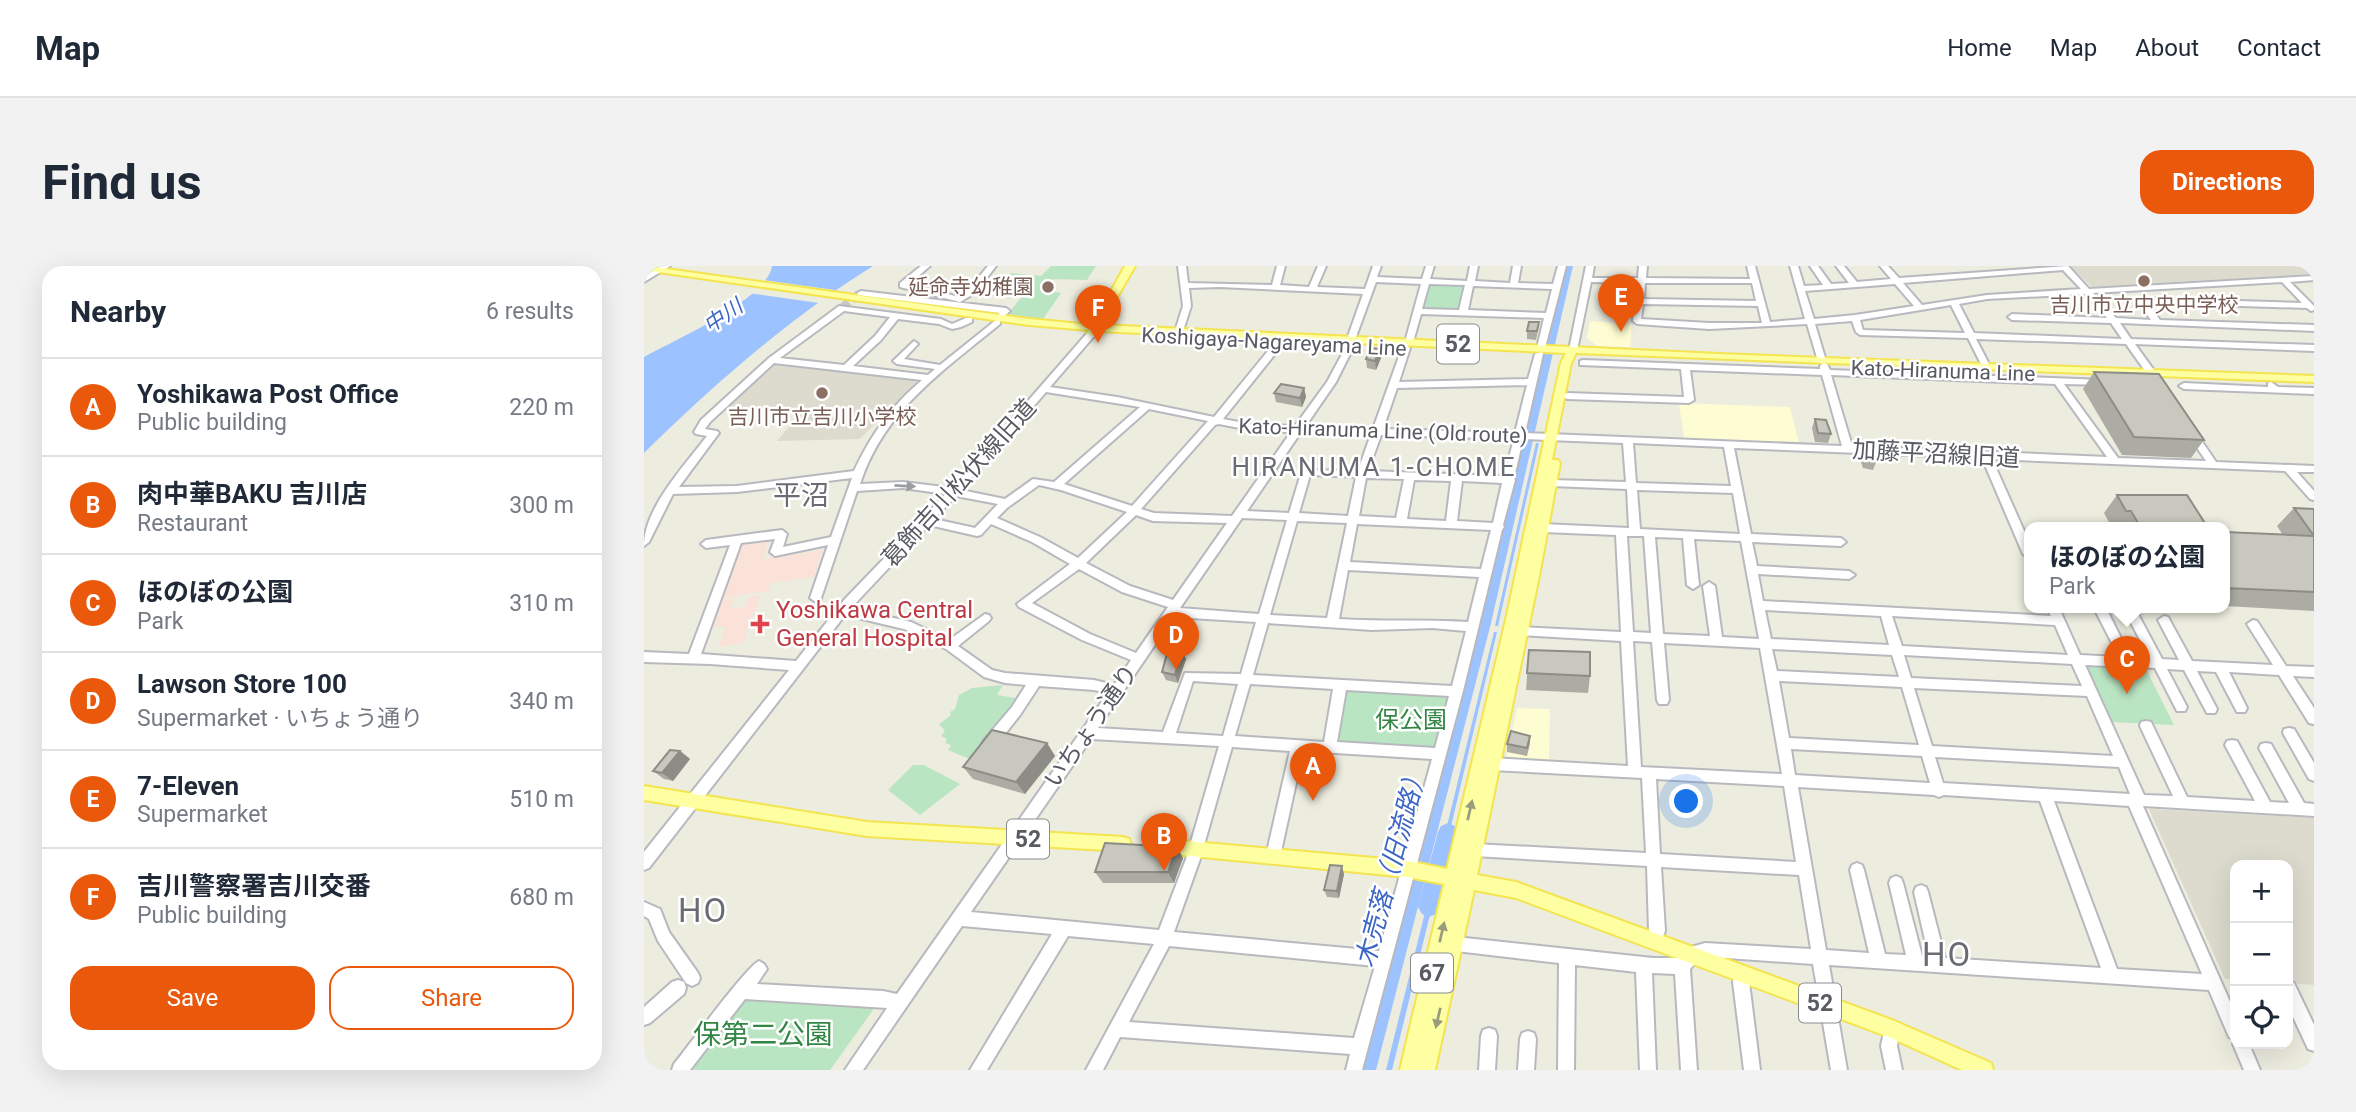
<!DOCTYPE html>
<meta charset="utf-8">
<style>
body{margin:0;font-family:Roboto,"Noto Sans JP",sans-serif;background:#f2f2f3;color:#1f2937}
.controls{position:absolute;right:21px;bottom:21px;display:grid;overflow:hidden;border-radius:14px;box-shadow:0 7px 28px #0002}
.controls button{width:63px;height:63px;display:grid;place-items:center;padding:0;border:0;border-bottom:2px solid #e0e1e3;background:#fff;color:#1f2937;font:35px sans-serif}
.you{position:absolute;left:1043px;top:536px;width:24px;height:24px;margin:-18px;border:5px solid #fff;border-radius:50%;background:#1a73e8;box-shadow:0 0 0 10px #1a73e833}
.badge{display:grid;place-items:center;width:46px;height:46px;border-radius:50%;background:#ea580c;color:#fff;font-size:23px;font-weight:700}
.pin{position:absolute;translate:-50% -58px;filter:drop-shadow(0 2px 4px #0008)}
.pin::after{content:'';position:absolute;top:37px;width:24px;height:21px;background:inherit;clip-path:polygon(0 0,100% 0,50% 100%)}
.popup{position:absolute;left:1380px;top:256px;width:206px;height:91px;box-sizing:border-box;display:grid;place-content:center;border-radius:14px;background:#fff;filter:drop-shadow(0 2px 5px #0005);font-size:23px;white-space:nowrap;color:#747a83}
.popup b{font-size:26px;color:#1f2937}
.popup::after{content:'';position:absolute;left:50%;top:100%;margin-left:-14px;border:14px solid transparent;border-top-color:#fff}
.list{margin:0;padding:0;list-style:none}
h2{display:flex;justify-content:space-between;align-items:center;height:91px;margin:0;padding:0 28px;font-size:30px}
h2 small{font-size:23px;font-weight:400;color:#747a83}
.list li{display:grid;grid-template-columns:46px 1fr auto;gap:21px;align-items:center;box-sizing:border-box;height:98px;padding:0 28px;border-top:2px solid #e0e1e3}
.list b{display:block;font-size:26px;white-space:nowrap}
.list p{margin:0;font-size:23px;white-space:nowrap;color:#747a83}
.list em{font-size:23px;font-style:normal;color:#747a83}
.actions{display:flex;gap:14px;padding:21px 28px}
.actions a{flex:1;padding:16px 0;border:2px solid #ea580c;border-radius:21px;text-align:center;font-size:24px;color:#ea580c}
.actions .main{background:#ea580c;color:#fff}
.icon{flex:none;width:38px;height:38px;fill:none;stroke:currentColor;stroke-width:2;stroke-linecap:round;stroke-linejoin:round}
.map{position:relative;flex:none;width:1670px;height:804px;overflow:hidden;border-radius:21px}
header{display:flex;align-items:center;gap:42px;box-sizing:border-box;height:98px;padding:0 35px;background:#fff;border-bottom:2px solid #e0e1e3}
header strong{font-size:33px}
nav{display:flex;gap:38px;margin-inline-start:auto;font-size:24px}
.intro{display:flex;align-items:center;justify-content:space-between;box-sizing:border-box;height:168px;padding:0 42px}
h1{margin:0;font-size:49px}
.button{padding:18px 32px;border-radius:21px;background:#ea580c;color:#fff;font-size:24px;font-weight:700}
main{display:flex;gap:42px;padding:0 42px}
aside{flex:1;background:#fff;border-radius:21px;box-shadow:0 7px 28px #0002}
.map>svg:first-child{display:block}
.commercial{fill:#fefcd2}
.education{fill:#dcdbce}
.medical{fill:#fbe2d9}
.green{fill:#bae5c2}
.water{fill:#9cc2ff}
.pier{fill:#ececdf}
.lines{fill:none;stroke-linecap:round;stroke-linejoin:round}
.river{fill:#9cc2ff;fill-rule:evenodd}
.minor-tunnel{stroke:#c7c8c0;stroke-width:9;stroke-dasharray:9 4.5;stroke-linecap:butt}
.minor-casing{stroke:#b7b9bf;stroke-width:4}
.major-casing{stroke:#f4e450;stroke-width:4}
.minor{fill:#fff;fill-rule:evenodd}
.major{fill:#fdffa1;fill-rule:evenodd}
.wall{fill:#adaca4}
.shaded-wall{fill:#8d8c86}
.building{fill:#c9c8bf;stroke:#8d8c86;stroke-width:2}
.oneway{fill:#9b9da0}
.oneway2{fill:#9a9d7b}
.education-dot{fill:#8d6e63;stroke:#fff;stroke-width:2.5}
.health-dot{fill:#e0444e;stroke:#fff;stroke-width:2.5}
.labels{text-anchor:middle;stroke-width:5;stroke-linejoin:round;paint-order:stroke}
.far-education-label{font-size:21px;fill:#785e54;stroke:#fff}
.far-water-label{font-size:21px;font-style:italic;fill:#3d66c4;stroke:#fff}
.far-street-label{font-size:21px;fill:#585b61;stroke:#fff}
.shield{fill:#fff;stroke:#8a8c90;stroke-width:2}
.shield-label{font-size:23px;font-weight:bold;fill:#585b61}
.street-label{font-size:24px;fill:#585b61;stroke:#fff}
.health-label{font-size:24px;fill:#be3a42;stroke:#fff;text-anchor:start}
.park-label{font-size:24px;fill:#328645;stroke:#fff}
.neighbourhood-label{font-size:26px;letter-spacing:2px;fill:#696c73;stroke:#fff}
.water-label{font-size:26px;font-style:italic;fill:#3d66c4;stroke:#fff}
.quarter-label{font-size:28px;fill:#696c73;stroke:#fff}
.near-park-label{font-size:28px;fill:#328645;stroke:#fff}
.near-quarter-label{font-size:33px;letter-spacing:2px;fill:#696c73;stroke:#fff}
</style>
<header>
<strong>Map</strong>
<nav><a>Home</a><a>Map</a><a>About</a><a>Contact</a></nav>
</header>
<div class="intro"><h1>Find us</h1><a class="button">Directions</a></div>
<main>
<aside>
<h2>Nearby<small>6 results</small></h2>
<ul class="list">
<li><span class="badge">A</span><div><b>Yoshikawa Post Office</b><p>Public building</p></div><em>220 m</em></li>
<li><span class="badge">B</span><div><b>肉中華BAKU 吉川店</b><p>Restaurant</p></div><em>300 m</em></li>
<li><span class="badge">C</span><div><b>ほのぼの公園</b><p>Park</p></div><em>310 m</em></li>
<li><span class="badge">D</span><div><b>Lawson Store 100</b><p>Supermarket · いちょう通り</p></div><em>340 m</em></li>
<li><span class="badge">E</span><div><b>7-Eleven</b><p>Supermarket</p></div><em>510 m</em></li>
<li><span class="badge">F</span><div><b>吉川警察署吉川交番</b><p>Public building</p></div><em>680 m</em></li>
</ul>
<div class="actions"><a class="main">Save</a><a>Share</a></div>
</aside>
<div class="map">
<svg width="1670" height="804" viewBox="0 0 1670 804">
<rect width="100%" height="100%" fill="#ececdf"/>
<path class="commercial" d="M946,55L988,58L986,81L953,80L943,72Z
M1035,137L1146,141L1155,177L1040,172Z
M873,442L906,443L905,497L861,496Z"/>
<path class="education" d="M1426,0H1656L1668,8L1448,21Z
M128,98L273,115L216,173L133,175L155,149L81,139Z
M1505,543L1670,552V719L1644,717V599H1591V713H1581Z"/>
<path class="medical" d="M126,272L119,293L179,284L170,311L127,317L124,325L74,333L96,276Z
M117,329L99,377L74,381L82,360L64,362L76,334L91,332L87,343L100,341L104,331Z"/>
<path class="green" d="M407,0H452L443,14L410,13L400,24L417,27L399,53L364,48L384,23L354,18L367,7L397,10Z
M788,17L822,20L815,45L778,42L784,18Z
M1439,398L1500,399L1530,459L1465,456Z
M359,419L353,429L377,433L328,494L304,484L307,479L301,477L303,473L297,470L301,465L295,458L307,449L306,446L311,443L315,429L328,422Z
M704,424L804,429L807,433L793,480L786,483L690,476L701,426Z
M269,499H280L316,518L276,549L244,524Z
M103,731L226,738L229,744L186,804H42L96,734Z"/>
<path class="water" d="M128,0H229C148,50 68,120 0,187V91C29,75 124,33 128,0Z
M892,177H895L854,360H851Z
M850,366H853L800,590L796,589Z
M788,618L793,620L748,804H742Z"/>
<path class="pier" d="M119,14L198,25L182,38L104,27Z"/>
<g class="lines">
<path class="river" d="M917,0H929L847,357L732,804H708L831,357Z
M804,557L811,560L814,566L796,641L792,648L785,651L778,648L774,641L794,566L797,560Z"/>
<path class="minor-tunnel" d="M198,42L217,27"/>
<g class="minor-casing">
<path id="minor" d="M17,0H26L0,16V10Z
M277,0H286L265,18L315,31L325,23L344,0H352L331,27L316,36L256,21V17Z
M534,0H542L544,17L628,19L633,0H641L636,19L665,21L674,0H682L673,21L721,23L729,0H737L733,11L778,13L782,0H790L786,13L823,15L826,0H834L831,15L866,17L869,0H877L874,17L909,18L914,0H922L901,82L897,85L893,82L900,52L777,48L769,76L762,78L761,76L777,18L732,16L705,90L692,116L661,161L729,163L758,82L762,79L766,82L755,116L884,113L891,88L898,86L899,88L881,167L1198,180L1178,109L1046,104L1050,134L1045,137L923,133L918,130L923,127L1040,131L1037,103L936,99V95L939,94L1176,103V100L1180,97L1183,98L1186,104L1460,114L1465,117L1463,119L1420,118L1474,192L1562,195L1543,167L1548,164L1551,165L1572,196L1670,200V206H1653L1670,225V234L1666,233L1641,205L1348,193L1385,276V292L1379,288L1338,192L1090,182L1107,268L1197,272L1202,276L1197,280L1108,276L1113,300L1205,305L1211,309L1205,313L1114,308L1119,335L1407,350L1403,342H1415L1436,389L1475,391L1450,342H1462L1487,392L1506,393L1484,351L1490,347L1494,348L1518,393L1535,394L1514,354L1520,350L1524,351L1548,395L1629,399L1603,358L1609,354L1613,355L1642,400L1670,401V411L1649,410L1670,442V458L1665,457L1635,409L1585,406L1603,442L1601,446H1593L1572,406L1553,405L1573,443L1571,447H1563L1540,404L1523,403L1543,441L1541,445H1533L1511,402L1441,399L1500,529L1529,530L1496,460L1497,456L1502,455L1507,456L1543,531L1611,535L1581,479L1583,475L1588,474L1593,475L1626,536L1645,537L1615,482L1617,478L1622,477L1627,478L1660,537L1670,538V550L1499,540L1591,747V778H1605L1616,804H1600L1589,778L1591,773L1585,771L1565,724L1185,699L1203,804H1187L1169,698L1068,691L1055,693L1046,703L1053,804H1037L1031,708L1008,707L1012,804H996L992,706L931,699L930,804H914L915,697L812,685L807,683L804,678L807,673L812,671L1009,692H1035L1044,682L1061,677L1167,683L1155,609L1017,601L1021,665L1015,681L1010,683L1005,681L1002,676L1005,665L1003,600L830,590L825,589L823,584L825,579L830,578L1002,587L998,512L848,504L843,502L841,498L843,494L848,492L984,500L977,375L877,369L871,365L877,361L977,366L972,269L899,266L894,262L899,258L985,262L983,223L907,220L902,217L907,214L982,216L979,177L879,173L870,212L871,214L859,259L860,261L858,264L819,425L718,804H702L706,788L476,771L459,804H442L510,678L424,670L343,804H326L408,668L318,660L219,804H201L243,742L101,733L46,804H28L30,798C44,781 102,701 115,695L120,698L123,703L113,718L239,725L253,728L464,427L450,424L395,420L376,449L350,482L345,483L340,482L338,478L340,474L368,441L382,419L361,417L340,411L302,383L273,368L260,363L201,349L5,602L0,604V586L145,404L66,398L0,396V386L45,388L86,279L62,282L57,278L62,274L138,264L143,268L139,281L187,271L208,212L93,226L29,228L5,276L0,280C0,242 41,199 63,170L52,168L50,166L57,154L125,92L195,40L297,53L308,58L322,52H328V56L317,61L308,63L295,58L254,53L237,74L209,100L284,109L291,103L253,98L249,95L270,75L274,78L260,93L296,99L352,54L351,52L356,47L214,29L213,27L217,25L362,42L366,45L356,54V58C299,105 240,144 216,218L259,216L308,222L445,65H451V69L406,121L473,131L570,151L633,74H639V78L579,153L611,159L651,160L683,116L697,90L719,28L576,21L545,22L547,40L539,65L535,68L531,65L539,40ZM785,18L821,19L815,44L778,43ZM829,20L908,23L902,47L824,44ZM200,45L246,51L231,70L200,99L136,92ZM130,97L278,114C247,140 227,169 210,205L93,220L35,221L75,167L73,165L61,163L66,156ZM1187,109L1411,118L1463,191L1208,180ZM883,119L871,167L739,163L753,122ZM402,126L496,141L410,216L389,213L361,233L317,224ZM505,143L564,155L488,240L420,218ZM575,158L611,165L647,166L588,250L510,247L497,243L571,159ZM657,166L727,168L714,205L658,204L645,247L603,245ZM737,169L870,173L860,210L724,205ZM989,177L1080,181L1087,220L992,217ZM666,209L712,211L704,250L655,247ZM722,212L760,213L752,252L715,250ZM770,214L807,215L802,255L763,253ZM818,215L858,217L849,257L813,255ZM395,219L417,224L483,246L434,292L396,271L353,252L363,242ZM259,222L302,228L201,333L152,395L57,388L97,277L131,273L126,286L131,290L184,279L166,332L172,336L176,335L213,225ZM993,224L1089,227L1096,268L996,263ZM312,230L354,238L331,262L290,253ZM492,249L509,255L583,257L529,334L486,320L442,297ZM598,252L643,254L615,348L536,342ZM653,255L703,257L683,352L626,349ZM347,258L388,276L426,298L373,338L375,341L438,374L487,394L470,419L450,414L361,407L348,404L314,380L345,355L347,352L345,349L341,348L305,374L267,356L207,342L285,259L333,270L337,269ZM713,258L847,264L837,303L706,296ZM983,270H1000L1007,367L989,366ZM1011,271L1039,272L1043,319L1049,323L1055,319L1050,273L1097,275L1115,373L1078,371L1071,320L1065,316L1059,320L1066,370L1019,368ZM435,303L478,326L524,341L492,387L446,368L388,337ZM704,304L835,311L824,356C781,353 738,356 695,353ZM1121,344L1237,350L1245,379L1127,373ZM1248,350L1411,359L1424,389L1258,380ZM530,351L612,356L597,408L541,407L519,466L454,462ZM624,357L728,364L788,362L822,365L808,420L609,409ZM989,375L1008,376L1013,434L1015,438H1023L1025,434L1020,377L1116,382L1138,508L997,501ZM1128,383L1248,389L1255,411L1133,405ZM1260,389L1428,398L1438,420L1267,412ZM549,415L594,418L579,470L532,467ZM1135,415L1258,421L1275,479L1145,472ZM606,418L689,423L680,476L591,470ZM1270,422L1443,430L1469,490L1288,480ZM702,424L805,430L791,482L693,476ZM447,473L575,480L542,593L515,664L327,646ZM588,481L646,485L622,590L624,595L629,596L634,595L636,590L659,485L788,493L735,685L530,666L556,593ZM1147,483L1278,490L1286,517L1151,509ZM1291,491L1475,501L1486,528L1299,517ZM1012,513L1140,520L1152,596L1016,588ZM1154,521L1290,529L1295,531L1300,529L1396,535L1457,702L1301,692L1284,626L1282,621L1277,619L1272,621L1270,626L1285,691L1278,690L1259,617L1257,612L1252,610L1247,612L1245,617L1262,689L1241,688L1220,604L1218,599L1213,597L1208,599L1206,604L1225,687L1182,684ZM1410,535L1485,540L1558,708L1473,703ZM525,680L731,700L710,772L485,756Z
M942,0H950L948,12H994L995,0H1003L1002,12L1106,13L1103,0H1111L1126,56L1161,53L1146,0H1154L1160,20L1179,19L1166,0H1174L1187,18L1205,17L1192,0H1200L1213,16L1247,13L1236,0H1244L1255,12L1424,0L1445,23L1670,10V14L1646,16L1670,40V44L1667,45L1663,42L1503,37L1516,54L1670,59V65L1476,57L1487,73L1670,79V85L1491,78L1519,117L1514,120L1511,119L1482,78L1332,73L1346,100L1342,103L1338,100L1324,72L1216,69L1212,66L1208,55L1171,58L1182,95L1178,98L1174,95L1163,58L1065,63L993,58L989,55L993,17L947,16L933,84L929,87L925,84ZM1419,4L1437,23L1343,29L1278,39L1259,17ZM1638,16L1658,37L1494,32L1493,34L1507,54L1472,52L1449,27ZM1001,17H1108L1112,35L1000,33ZM1251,18L1270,40L1211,49L1170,53L1161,25ZM1441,28L1463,52L1368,48L1364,51L1368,54L1467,57L1478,73L1330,67L1315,38L1343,33ZM999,38L1114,40L1118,57H1065L997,53ZM1307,39L1321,67L1219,64L1216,54Z
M1627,116L1634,121L1670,122V128L1540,123L1535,120L1540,117L1624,121V117Z
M1645,462L1650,463L1670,497V515L1665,513L1639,467L1640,463Z
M0,636L16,643L25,666L54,707L56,712L54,717L48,720L42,717L14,675L5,653L0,650Z
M1099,701L1105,704L1107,709L1105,716L1116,804H1100L1089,716L1093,704Z
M34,714L40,716L42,722L40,728L6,757L0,759V741L28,716Z
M1644,715L1650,717L1670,759V785L1664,783L1644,740Z
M1248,755L1254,757L1256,763L1253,780L1258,804H1242L1237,780L1242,757Z
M845,762L851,764L853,770L851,804H835L837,770L839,764Z
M884,765L890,767L892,773L890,804H874L876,773L878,767Z"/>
</g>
<g class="major-casing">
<path id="major" d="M0,0L385,53L448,59L481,0H491L457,59L1075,88L1670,110V116L932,87L927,97L908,194H914L916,197L895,310L833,609L872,616L1248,754L1347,797L1349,804H1318L1245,771L872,632L830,624L791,804H756L800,618L764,611L517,587L511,585L509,580L511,575L517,573L764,595L803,603L861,358L917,97L922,87L454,65L448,70L443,67L445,64L385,59L0,4Z
M0,520L223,556L479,571L485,573L487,578L485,583L479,585L223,570L0,534Z"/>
</g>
<use href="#minor" class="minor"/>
<use href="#major" class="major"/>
</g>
<path class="wall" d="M883,65H894L892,74L883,73Z
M737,92L732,104L723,102L722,93Z
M1450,106L1560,174L1547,192L1478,189L1439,123Z
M660,122L662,131L658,141L632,136L630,127Z
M1171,153L1187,168L1184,177L1171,176L1168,162Z
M1221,176L1234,191L1229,204L1219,202L1215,190Z
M1473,229L1564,262H1468L1460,247Z
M1650,242L1670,243V345L1581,340V266L1639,269L1633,260Z
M885,384L946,410L944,427L882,424Z
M542,393L534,417L522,414L518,406Z
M886,470V478L883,490L863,486V478Z
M403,477L411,490L381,528L329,513L319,501Z
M36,485L46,493L29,515L20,513L9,505Z
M539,592L530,617H459L451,606Z
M700,608L695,632L683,631L680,624Z"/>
<path class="shaded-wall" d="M736,83L737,92L732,104L731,95Z
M660,122L662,131L658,141L656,132Z
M538,384L542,393L534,417L531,409Z
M403,477L411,490L381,528L372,516Z
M36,485L46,493L29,515L18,507Z
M533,581L539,592L530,617L524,606Z
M698,600L700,608L695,632L693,625Z"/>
<path class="building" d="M885,56H895L893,65H883Z
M727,82L736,83L731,95L722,93Z
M1450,106L1515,108L1560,174L1490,171Z
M637,118L660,122L656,132L630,127Z
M1171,153L1182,154L1187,168L1174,167Z
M1221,176L1230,177L1234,191L1224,189Z
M1473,229H1543L1564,262H1497L1487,245H1482Z
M1650,242L1670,243V326L1581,322V266L1670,270Z
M524,384H538L531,409L518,406Z
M885,384L946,386V410L883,407Z
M348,464L403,477L372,516L319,501Z
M867,465L886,470L883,482L863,478Z
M26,484L36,485L18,507L9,505Z
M461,577L533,581L524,606H451Z
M686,599L698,600L693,625L680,624Z"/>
<defs><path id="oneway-solid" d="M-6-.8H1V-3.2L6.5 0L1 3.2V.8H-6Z" transform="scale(1.75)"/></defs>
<use class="oneway" href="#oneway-solid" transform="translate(261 220) rotate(3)"/>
<g class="oneway2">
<use href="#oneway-solid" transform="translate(826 544) rotate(-77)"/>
<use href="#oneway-solid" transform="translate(798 666) rotate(-77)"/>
<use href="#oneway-solid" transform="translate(794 752) rotate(103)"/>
</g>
<g class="education-dot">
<circle cx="1500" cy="15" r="7"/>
<circle cx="404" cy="21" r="7"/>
<circle cx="178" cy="127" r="7"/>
</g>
<path class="health-dot" d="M112.5 347.5h7v7h7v7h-7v7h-7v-7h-7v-7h7z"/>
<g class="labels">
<g class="far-education-label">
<text x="390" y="28" text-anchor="end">延命寺幼稚園</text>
<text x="1500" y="46">吉川市立中央中学校</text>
<text x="178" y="158">吉川市立吉川小学校</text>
</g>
<g class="far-water-label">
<text transform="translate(79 50) rotate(-35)" y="7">中川</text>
</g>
<g class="far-street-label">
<text transform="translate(630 76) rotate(3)" y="7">Koshigaya-Nagareyama Line</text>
<text transform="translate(1299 105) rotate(2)" y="7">Kato-Hiranuma Line</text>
<text transform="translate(739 165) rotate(2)" y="7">Kato-Hiranuma Line (Old route)</text>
</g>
<g class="shield">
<rect x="793" y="58.5" width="42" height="39" rx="5"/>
<rect x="363" y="553.5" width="42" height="39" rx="5"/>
<rect x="767" y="687.5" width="42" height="39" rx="5"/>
<rect x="1155" y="717.5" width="42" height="39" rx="5"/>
</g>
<g class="shield-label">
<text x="814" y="86">52</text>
<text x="384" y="581">52</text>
<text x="788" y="715">67</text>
<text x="1176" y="745">52</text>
</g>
<g class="street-label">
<text transform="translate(1292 188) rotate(3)" y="8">加藤平沼線旧道</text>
<text transform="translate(315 217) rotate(-48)" y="8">葛飾吉川松伏線旧道</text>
<text transform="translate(447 460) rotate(-55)" y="8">いちょう通り</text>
</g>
<g class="health-label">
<text x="132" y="352">Yoshikawa Central<tspan x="132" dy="28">General Hospital</tspan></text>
</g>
<g class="park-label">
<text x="767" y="462">保公園</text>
</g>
<g class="neighbourhood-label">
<text x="730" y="210">HIRANUMA 1-CHOME</text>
</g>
<g class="water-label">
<text transform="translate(747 600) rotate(-75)" y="9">木売落（旧流路）</text>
</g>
<g class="quarter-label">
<text x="157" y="239">平沼</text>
</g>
<g class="near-park-label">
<text x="119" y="778">保第二公園</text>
</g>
<g class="near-quarter-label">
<text x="59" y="656">HO</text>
<text x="1303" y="700">HO</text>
</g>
</g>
</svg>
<div class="controls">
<button>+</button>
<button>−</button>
<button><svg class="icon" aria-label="locate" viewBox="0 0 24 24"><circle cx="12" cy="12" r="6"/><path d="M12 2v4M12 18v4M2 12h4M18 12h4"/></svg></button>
</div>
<div class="you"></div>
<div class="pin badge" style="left:669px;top:535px">A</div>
<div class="pin badge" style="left:520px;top:605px">B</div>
<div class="pin badge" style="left:1483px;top:428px">C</div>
<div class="popup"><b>ほのぼの公園</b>Park</div>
<div class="pin badge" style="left:532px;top:404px">D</div>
<div class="pin badge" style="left:977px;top:66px">E</div>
<div class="pin badge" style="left:454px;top:77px">F</div>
</div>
</main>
